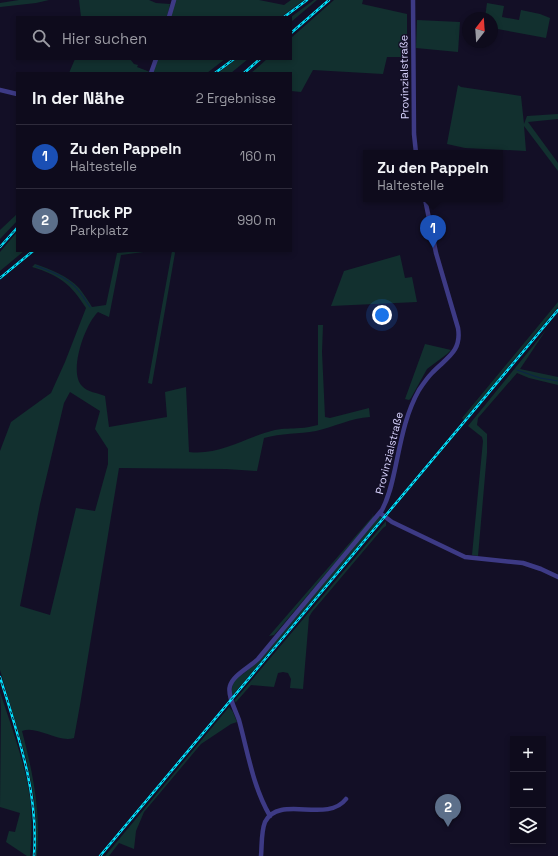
<!DOCTYPE html>
<html lang="de">
<meta charset="utf-8">
<style>
body{margin:0;font-family:"Space Grotesk",sans-serif;background:#1c1929;color:#f1f3f6}
.controls{position:absolute;right:12px;bottom:12px;display:grid;overflow:hidden;border-radius:0px;box-shadow:0 2px 6px #0003}
.controls button{width:36px;height:36px;display:grid;place-items:center;padding:0;border:0;border-bottom:1px solid #2e2b3b;background:#0e0b1c;color:#f1f3f6;font:20px sans-serif}
.compass{position:absolute;left:462px;top:12px;width:36px;height:36px;border-radius:50%;background:#0e0b1c;box-shadow:0 2px 6px #0003;rotate:17deg}
.you{position:absolute;left:382px;top:315px;width:14px;height:14px;margin:-10px;border:3px solid #fff;border-radius:50%;background:#1a73e8;box-shadow:0 0 0 6px #1a73e833}
.badge{display:grid;place-items:center;width:26px;height:26px;border-radius:50%;background:#1a73e8;color:#fff;font-size:13px;font-weight:700}
.pin{position:absolute;translate:-50% -33px;filter:drop-shadow(0 1px 2px #0008)}
.pin::after{content:'';position:absolute;top:21px;width:14px;height:12px;background:inherit;clip-path:polygon(0 0,100% 0,50% 100%)}
.popup{position:absolute;left:363px;top:150px;width:140px;height:52px;box-sizing:border-box;display:grid;place-content:center;border-radius:0px;background:#0e0b1c;filter:drop-shadow(0 1px 3px #0005);font-size:13px;white-space:nowrap;color:#9b9ba3}
.popup b{font-size:15px;color:#f1f3f6}
.popup::after{content:'';position:absolute;left:50%;top:100%;margin-left:-8px;border:8px solid transparent;border-top-color:#0e0b1c}
.list{margin:0;padding:0;list-style:none}
h2{display:flex;justify-content:space-between;align-items:center;height:52px;margin:0;padding:0 16px;font-size:17px}
h2 small{font-size:13px;font-weight:400;color:#9b9ba3}
.list li{display:grid;grid-template-columns:26px 1fr auto;gap:12px;align-items:center;box-sizing:border-box;height:64px;padding:0 16px;border-top:1px solid #2e2b3b}
.list b{display:block;font-size:15px;white-space:nowrap}
.list p{margin:0;font-size:13px;white-space:nowrap;color:#9b9ba3}
.list em{font-size:13px;font-style:normal;color:#9b9ba3}
.icon{flex:none;width:22px;height:22px;fill:none;stroke:currentColor;stroke-width:2;stroke-linecap:round;stroke-linejoin:round}
.map{position:relative;flex:none;width:558px;height:856px;overflow:hidden}
.search{position:absolute;background:#0e0b1c;box-shadow:0 2px 6px #0003;left:16px;top:16px;width:276px;height:44px;display:flex;align-items:center;gap:10px;box-sizing:border-box;padding:0 14px;border-radius:0px;color:#9b9ba3;font-size:15px}
.panel{position:absolute;background:#0e0b1c;box-shadow:0 2px 6px #0003;left:16px;top:72px;width:276px;height:180px;border-radius:0px}
.map>svg:first-child{display:block}
.green{fill:#12302f;fill-rule:evenodd}
.lines{fill:none;stroke-linecap:round;stroke-linejoin:round}
.stream{stroke:#0c2248;stroke-width:1}
.minor{stroke:#3d3a85;stroke-width:4.5}
.rail-casing{stroke:#00e5ff;stroke-width:2.5}
.rail{stroke:#130f26;stroke-width:1;stroke-dasharray:3;stroke-linecap:butt}
.labels{text-anchor:middle;stroke-width:3;stroke-linejoin:round;paint-order:stroke}
.street-label{font-size:11px;fill:#d9d4ff;stroke:#130f26}
</style>
<div class="map">
<svg width="558" height="856" viewBox="0 0 558 856">
<rect width="100%" height="100%" fill="#130f26"/>
<path class="green" d="M19,0H49L36,3L0,7V3Z
M79,0H149L156,3L170,4L167,17H81Z
M175,0H259L284,5L291,0H304L281,17H170Z
M314,0H317L291,22V17Z
M334,0H363L362,4L407,14V57H387L383,74L313,70L301,92L291,91V73H251L267,59H291V38Z
M487,3L504,6L502,17L519,20L521,10L540,14L550,18L546,38L492,28V18H485Z
M417,20L460,22L458,52L416,48Z
M75,59H130L134,64L138,65L137,67L150,72L149,73H69Z
M157,59H225L207,73H151Z
M236,59H248L231,73H218Z
M458,85L461,87L521,96L524,124L527,116L558,114V119L528,122L558,163V171L524,126L526,151L465,148L447,144Z
M17,214V221L0,239V230Z
M17,232V251H24L0,271V252Z
M139,251H151L121,255L109,317L98,312C85,324 68,372 82,386C87,392 98,393 105,396L109,427L167,417L165,392L186,387L189,452C219,456 246,437 275,430C284,428 291,429 300,428C306,428 312,426 318,425V325H323L322,352L325,417L330,418L369,408L370,417C351,418 334,427 316,431C299,434 281,433 264,438L257,471L226,469L119,468L80,705L74,738C58,743 37,725 22,731C33,773 41,813 37,856H36V823L34,798L26,758L0,670V451L11,422L51,393L65,362L86,308C71,284 59,275 32,267L35,264C50,269 68,276 79,288C84,294 88,301 92,307L106,305L117,253ZM70,392L100,411L95,429L108,449V464L95,511L76,508L50,615L20,606L40,504L64,403Z
M172,251H174L175,253L152,384L148,383Z
M400,255L405,278L412,277L417,302L331,306L344,271Z
M558,302V307L464,420L462,418Z
M546,330L520,369L558,377V385L529,378L517,373L478,418L477,425L487,434V453L478,556L472,555L483,441L482,437L468,426Z
M425,344L451,350L447,354L427,369L411,398L409,400L405,399Z
M372,513L374,517L280,628L274,635L269,636L373,516Z
M380,516L382,517L372,530L232,696C231,677 237,680 249,669C253,666 257,661 260,658L378,517Z
M386,521V526L383,528L312,612L309,617L303,689L290,688L291,679L288,673L283,672L278,673L274,687L251,685L236,702L234,701Z
M0,692C11,726 25,762 30,798C32,817 32,837 30,856H27L6,842L9,831L15,832L20,813L0,807L1,710Z
M229,707L233,712L237,722L231,724L201,744L144,812L136,831L134,849L119,843L109,856H105Z"/>
<g class="lines">
<path class="stream" d="M36,266C50,271 67,277 77,289C82,294 86,302 90,307
M517,370L540,378L558,381"/>
<path class="minor" d="M413,0L414,134L416,153
M169,17L174,0
M151,73L156,59
M0,90L17,94
M380,513L392,522L465,557L523,563L541,569L558,577
M270,816C253,787 248,753 239,720C236,711 227,695 230,686C233,675 250,667 258,659L382,510C389,497 392,483 395,469C401,441 405,415 419,390C423,384 427,378 432,373C446,358 462,352 458,328L436,253L425,199
M261,856C262,845 261,832 265,822C279,794 327,824 346,799"/>
<g class="rail-casing">
<path id="rail" d="M284,17L307,0
M291,33L329,0
M215,73L234,59
M244,73L260,59
M0,247L17,228
M0,278L33,251
M0,677C18,735 39,794 34,856
M100,856L558,310"/>
</g>
<use href="#rail" class="rail"/>
</g>
<g class="labels">
<g class="street-label">
<text transform="translate(404 77) rotate(-91)" y="4">Provinzialstraße</text>
<text transform="translate(389 453) rotate(-76)" y="4">Provinzialstraße</text>
</g>
</g>
</svg>
<div class="controls">
<button>+</button>
<button>−</button>
<button><svg class="icon" aria-label="layers" viewBox="0 0 24 24"><path d="M12 4l9 5-9 5-9-5zM3 14l9 5 9-5"/></svg></button>
</div>
<svg class="compass" viewBox="-18 -18 36 36"><path d="M0-13l5 13h-10z" fill="#e53935"/><path d="M0 13l5-13h-10z" fill="#9b9ba3"/></svg>
<div class="you"></div>
<div class="pin badge" style="left:433px;top:248px;background:#1a4fb4">1</div>
<div class="popup"><b>Zu den Pappeln</b>Haltestelle</div>
<div class="pin badge" style="left:448px;top:827px;background:#5c6f8a">2</div>
<div class="search"><svg class="icon" aria-label="search" viewBox="0 0 24 24"><circle cx="10" cy="10" r="6"/><path d="M15 15l6 6"/></svg>Hier suchen</div>
<section class="panel">
<h2>In der Nähe<small>2 Ergebnisse</small></h2>
<ul class="list">
<li><span class="badge" style="background:#1a4fb4">1</span><div><b>Zu den Pappeln</b><p>Haltestelle</p></div><em>160 m</em></li>
<li><span class="badge" style="background:#5c6f8a">2</span><div><b>Truck PP</b><p>Parkplatz</p></div><em>990 m</em></li>
</ul>
</section>
</div>
